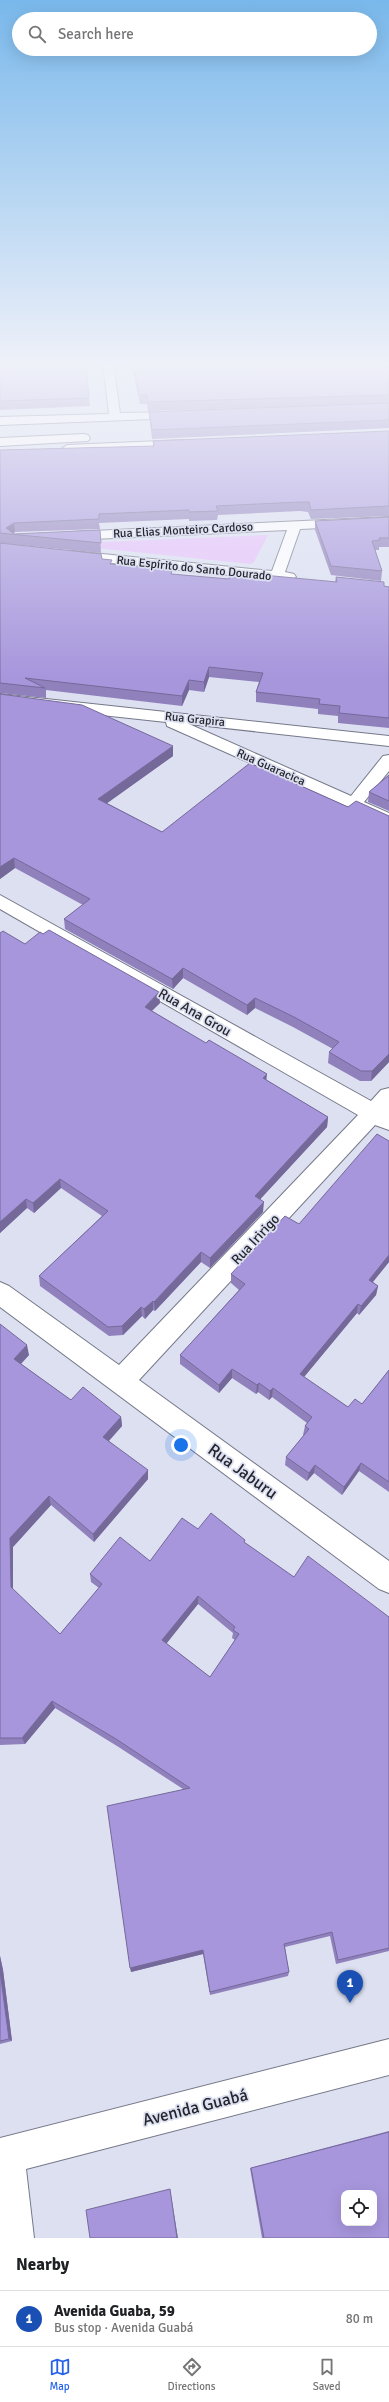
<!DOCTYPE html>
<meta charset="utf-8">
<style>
body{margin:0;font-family:Signika,sans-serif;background:#f2f2f2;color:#202124}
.controls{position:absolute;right:12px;bottom:12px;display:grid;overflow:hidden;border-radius:8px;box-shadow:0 4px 16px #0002}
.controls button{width:36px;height:36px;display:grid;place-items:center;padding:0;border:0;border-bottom:1px solid #e0e0e0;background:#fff;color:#202124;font:20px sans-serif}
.you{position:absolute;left:181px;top:1445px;width:14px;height:14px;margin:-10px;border:3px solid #fff;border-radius:50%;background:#1a73e8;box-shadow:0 0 0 6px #1a73e833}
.badge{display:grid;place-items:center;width:26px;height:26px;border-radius:50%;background:#2563eb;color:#fff;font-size:13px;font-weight:700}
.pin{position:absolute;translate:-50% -33px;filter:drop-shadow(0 1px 2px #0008)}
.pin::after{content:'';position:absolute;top:21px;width:14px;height:12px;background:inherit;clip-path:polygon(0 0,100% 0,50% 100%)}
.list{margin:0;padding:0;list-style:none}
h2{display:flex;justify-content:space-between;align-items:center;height:52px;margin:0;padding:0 16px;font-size:17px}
h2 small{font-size:13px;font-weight:400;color:#757577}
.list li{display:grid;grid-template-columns:26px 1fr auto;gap:12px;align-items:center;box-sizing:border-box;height:56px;padding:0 16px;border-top:1px solid #e0e0e0}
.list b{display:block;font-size:15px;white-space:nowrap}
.list p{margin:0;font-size:13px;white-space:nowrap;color:#757577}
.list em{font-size:13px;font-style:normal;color:#757577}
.icon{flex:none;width:22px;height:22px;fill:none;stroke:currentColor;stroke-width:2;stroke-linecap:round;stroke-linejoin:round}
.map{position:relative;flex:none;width:389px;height:2238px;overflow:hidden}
.search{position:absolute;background:#fff;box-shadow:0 4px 16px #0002;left:12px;right:12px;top:12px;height:44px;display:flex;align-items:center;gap:10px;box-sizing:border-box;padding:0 14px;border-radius:22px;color:#757577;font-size:15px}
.sheet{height:108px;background:#fff}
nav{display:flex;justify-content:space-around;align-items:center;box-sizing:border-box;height:56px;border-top:1px solid #e0e0e0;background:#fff;font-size:11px;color:#757577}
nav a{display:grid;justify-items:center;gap:2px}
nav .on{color:#2563eb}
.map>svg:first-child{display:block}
.green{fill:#e6c1fa}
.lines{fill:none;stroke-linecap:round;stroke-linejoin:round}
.minor-casing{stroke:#757888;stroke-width:2}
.major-casing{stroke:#757888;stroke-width:2}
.minor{fill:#fff;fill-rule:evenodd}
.major{fill:#fff;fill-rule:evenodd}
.wall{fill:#9081bd;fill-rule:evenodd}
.shaded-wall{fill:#75699a}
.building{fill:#a796dc;stroke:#75699a;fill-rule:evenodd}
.labels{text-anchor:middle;stroke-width:3.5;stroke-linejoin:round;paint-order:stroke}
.far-street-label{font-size:12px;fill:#25262d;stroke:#dce0f1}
.street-label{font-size:14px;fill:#25262d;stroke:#dce0f1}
.near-street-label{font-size:17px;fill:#25262d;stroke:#dce0f1}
</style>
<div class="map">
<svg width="389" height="2238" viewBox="0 0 389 2238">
<rect width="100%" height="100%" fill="#dce0f1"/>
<path class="green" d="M268,535L254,562L251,564L57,544Z"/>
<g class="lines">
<g class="minor-casing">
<path id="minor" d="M103,363H113L120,413L179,412L185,415L179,418L0,425V417L109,414Z
M389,517V525L300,529L285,572L294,574L296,577L289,581L73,559L66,555L73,551L272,571L287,530L71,540L64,536L71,532Z
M0,694L389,736V746L189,724L351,796L383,756L389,755V771L364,802L389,813V825L167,726L166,722L0,704Z
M0,895L371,1101L381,1090L389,1088V1130L375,1125L139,1380L389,1561V1593L379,1589L0,1307V1282L9,1286L119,1365L358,1115L0,909Z
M389,2039V2075L26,2169L34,2238H0V2138Z"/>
</g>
<g class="major-casing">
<path id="major" d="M84,434L88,435L90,438L88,441L0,446V438Z
M183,440L189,444L187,447L67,453L61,449L67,445Z"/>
</g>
<use href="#minor" class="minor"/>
<use href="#major" class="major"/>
</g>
<path class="wall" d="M0,363L89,398L90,406L0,410Z
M131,363H389V547H379V550H375L382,571L381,581L331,575L315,530V521L389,517V516L311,519L308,512L300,511L218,515L217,520L189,521V519L99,523L100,529L15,532L13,534H14L100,530L101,553L0,543L102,559L112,564L172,569V574L229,579L335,582L336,577L389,587V728L338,723V716L318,714V709L256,702V692L259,682L209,677L204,692L189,690L182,706L46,690V698L0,693V694V450L153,446V441L389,431V428L152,439L149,412L282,407L148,411L147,404H140Z
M0,694L173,756L107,803L162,832L348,807L389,816V1062L371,1081H360L328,1063L329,1052L333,1049L293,1027L255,1008L247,1015L183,978L173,989L65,929L64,919L83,905L15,868L0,879Z
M389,775V811L368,802L369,792Z
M0,933L160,1003L152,1011L328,1117L327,1127L260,1199L263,1212L210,1268L201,1262L155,1311L153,1310L145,1319L142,1316L123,1335L109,1336L40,1286L39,1276L102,1216L61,1188L34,1213L27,1208L0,1233Z
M389,1141V1262L373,1282L378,1286L376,1295L359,1315L357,1313L304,1377L348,1407L362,1404L389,1370V1492L359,1471L342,1495L314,1473L307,1481L285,1465L286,1457L304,1435H303L305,1426L307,1423L272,1397L269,1400L258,1392L256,1394L232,1378L219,1393L180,1364V1355L239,1290L231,1283V1274L299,1224Z
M0,1324L29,1355L21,1364L71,1400L121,1417L122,1426L109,1441L148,1479L94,1542L51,1505L13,1547V1590L60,1634L99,1588L91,1582L90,1574L150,1561L198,1529L245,1543L294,1577L389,1617V1951L336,1964L330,1936L285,1947L289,1972L288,1976L210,1995L203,1954L131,1972L183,1789L117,1746L55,1708L25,1744L0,1745ZM198,1604L233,1633L232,1638L235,1640L210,1677L166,1643Z
M0,1956L3,1970L12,2041L0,2044Z
M389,2131V2238H262L250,2168Z"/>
<path class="shaded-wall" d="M14,523L15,532L12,534L6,528Z
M209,667V677L204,692V682Z
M189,680V690L182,706V696Z
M173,746V756L99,809L98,799Z
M14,858L15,868L0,879V867Z
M183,968V978L173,989L172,979Z
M159,992L160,1003L145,1017V1007Z
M255,998V1008L247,1015V1005Z
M389,1054V1062L371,1081L372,1071Z
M267,1074L266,1084L263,1078Z
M328,1117L327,1127L254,1206L255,1196Z
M60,1179L61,1188L34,1213L33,1203Z
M26,1199L27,1208L0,1233V1222Z
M264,1202L263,1212L210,1268V1258Z
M201,1252V1262L155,1311L154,1302Z
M389,1255V1262L367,1289L369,1280Z
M378,1286L376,1295L359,1315L361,1306Z
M153,1301V1310L145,1319L144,1309Z
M358,1304L357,1313L299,1383L300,1374Z
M141,1307L142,1316L123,1335L122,1326Z
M27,1345L29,1355L16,1369L14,1359Z
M232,1369V1378L219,1393V1385Z
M259,1383L258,1392L256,1394L257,1385Z
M273,1388L272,1397L269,1400L270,1391Z
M121,1417L122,1426L104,1446L103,1437Z
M361,1463L359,1471L342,1495L344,1487Z
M315,1465L314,1473L307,1481L309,1473Z
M148,1470V1479L94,1542L93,1534Z
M49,1496L51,1505L13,1547V1596L11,1587L10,1538Z
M198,1596V1604L163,1648L162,1640Z
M52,1701L55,1708L25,1744L22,1738Z
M203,1950V1954L131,1972L130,1968Z
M0,1956L3,1970L12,2041L9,2039L0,1971Z
M170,2189L178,2238H177Z"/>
<path class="building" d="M0,363H86L89,398L0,401Z
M133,363H389V395L148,402L147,395H139Z
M389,403V420L152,430L149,412Z
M389,431V506L311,510L309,502H301L216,506L218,511L189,512V510L99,514V519L14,523L6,528L14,534L100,530L101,543L0,533V450L154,446L153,441Z
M389,517V538H379L380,540L372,541L382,571L331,566L315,521Z
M0,543L101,554L102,559L112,560L110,564L172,569L171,574L229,579L231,572L337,582L336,577L384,582V586L389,587V718L339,713L340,706L319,704L320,699L256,692L263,673L209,667L204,682L189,680L182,696L25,678L45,688L0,683Z
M0,694L82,705L173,746L98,799L162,832L250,763L348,807L356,801L389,816V1054L372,1071H361L329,1052L339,1042L294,1017L255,998L247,1005L183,968L172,979L64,919L90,899L14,858L0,867Z
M389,775V801L369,792Z
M49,930L159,992L145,1007L206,1043L209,1040L267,1074L263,1078L328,1117L255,1196L264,1202L210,1258L201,1252L154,1302L153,1301L144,1309L141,1307L122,1326L108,1327L39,1276L108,1211L60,1179L33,1203L26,1199L0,1222V933L3,931L25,944L40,932L43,934Z
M377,1134L389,1141V1255L369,1280L378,1286L361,1306L358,1304L300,1374L348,1407L355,1399L362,1404L389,1370V1482L361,1463L344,1487L315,1465L309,1473L286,1457L309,1429L305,1426L312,1417L273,1388L270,1391L259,1383L257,1385L232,1369L219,1385L180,1355L245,1284L231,1274L285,1216L299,1224Z
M0,1324L27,1345L14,1359L71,1400L83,1387L121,1417L103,1437L148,1470L93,1534L49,1496L10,1538L11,1587L60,1634L102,1584L90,1574L120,1537L150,1561L182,1518L198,1529L211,1513L245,1540L244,1542L294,1577L308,1556L389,1617V1948L338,1960L332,1932L284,1944L289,1972L210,1992L203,1950L130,1968L107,1806L190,1788L116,1739L52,1701L22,1738H0ZM198,1596L235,1627L233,1630L239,1634L210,1677L162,1640Z
M0,1971L9,2039L0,2041Z
M389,2132V2238H264L251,2168ZM344,2193H374V2223H344Z
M170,2189L177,2238H90L86,2210Z"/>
<linearGradient id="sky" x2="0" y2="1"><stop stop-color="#79b8eb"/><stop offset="0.54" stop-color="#eff1f9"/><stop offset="1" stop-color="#eff1f9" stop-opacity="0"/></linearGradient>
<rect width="389" height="676" fill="url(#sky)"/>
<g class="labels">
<g class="far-street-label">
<text transform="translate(183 530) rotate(-3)" y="4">Rua Elias Monteiro Cardoso</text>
<text transform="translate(194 568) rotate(6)" y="4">Rua Espírito do Santo Dourado</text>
<text transform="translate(195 719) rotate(6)" y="4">Rua Grapira</text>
<text transform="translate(271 767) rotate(24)" y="4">Rua Guaracica</text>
</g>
<g class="street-label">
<text transform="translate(195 1012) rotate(30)" y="5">Rua Ana Grou</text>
<text transform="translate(255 1239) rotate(-47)" y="5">Rua Iririgo</text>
</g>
<g class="near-street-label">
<text transform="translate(243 1471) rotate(36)" y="6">Rua Jaburu</text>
<text transform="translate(195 2107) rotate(-14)" y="6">Avenida Guabá</text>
</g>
</g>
</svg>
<div class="controls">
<button><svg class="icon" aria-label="locate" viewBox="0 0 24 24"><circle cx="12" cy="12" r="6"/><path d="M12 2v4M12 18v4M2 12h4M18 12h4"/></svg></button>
</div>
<div class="you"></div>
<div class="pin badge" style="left:350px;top:2003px;background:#1a4fb4">1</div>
<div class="search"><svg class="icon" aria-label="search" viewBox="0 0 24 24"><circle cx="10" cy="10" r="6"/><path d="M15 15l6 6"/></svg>Search here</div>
</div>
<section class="sheet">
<h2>Nearby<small></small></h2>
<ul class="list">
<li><span class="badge" style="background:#1a4fb4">1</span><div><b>Avenida Guaba, 59</b><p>Bus stop · Avenida Guabá</p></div><em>80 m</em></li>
</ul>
</section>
<nav>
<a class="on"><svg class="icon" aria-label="map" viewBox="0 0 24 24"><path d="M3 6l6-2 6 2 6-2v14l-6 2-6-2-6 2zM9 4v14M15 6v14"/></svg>Map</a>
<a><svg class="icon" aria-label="directions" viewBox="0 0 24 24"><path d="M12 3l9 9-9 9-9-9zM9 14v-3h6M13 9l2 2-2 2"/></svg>Directions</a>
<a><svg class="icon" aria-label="saved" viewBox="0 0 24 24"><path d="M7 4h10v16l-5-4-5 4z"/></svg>Saved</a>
</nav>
